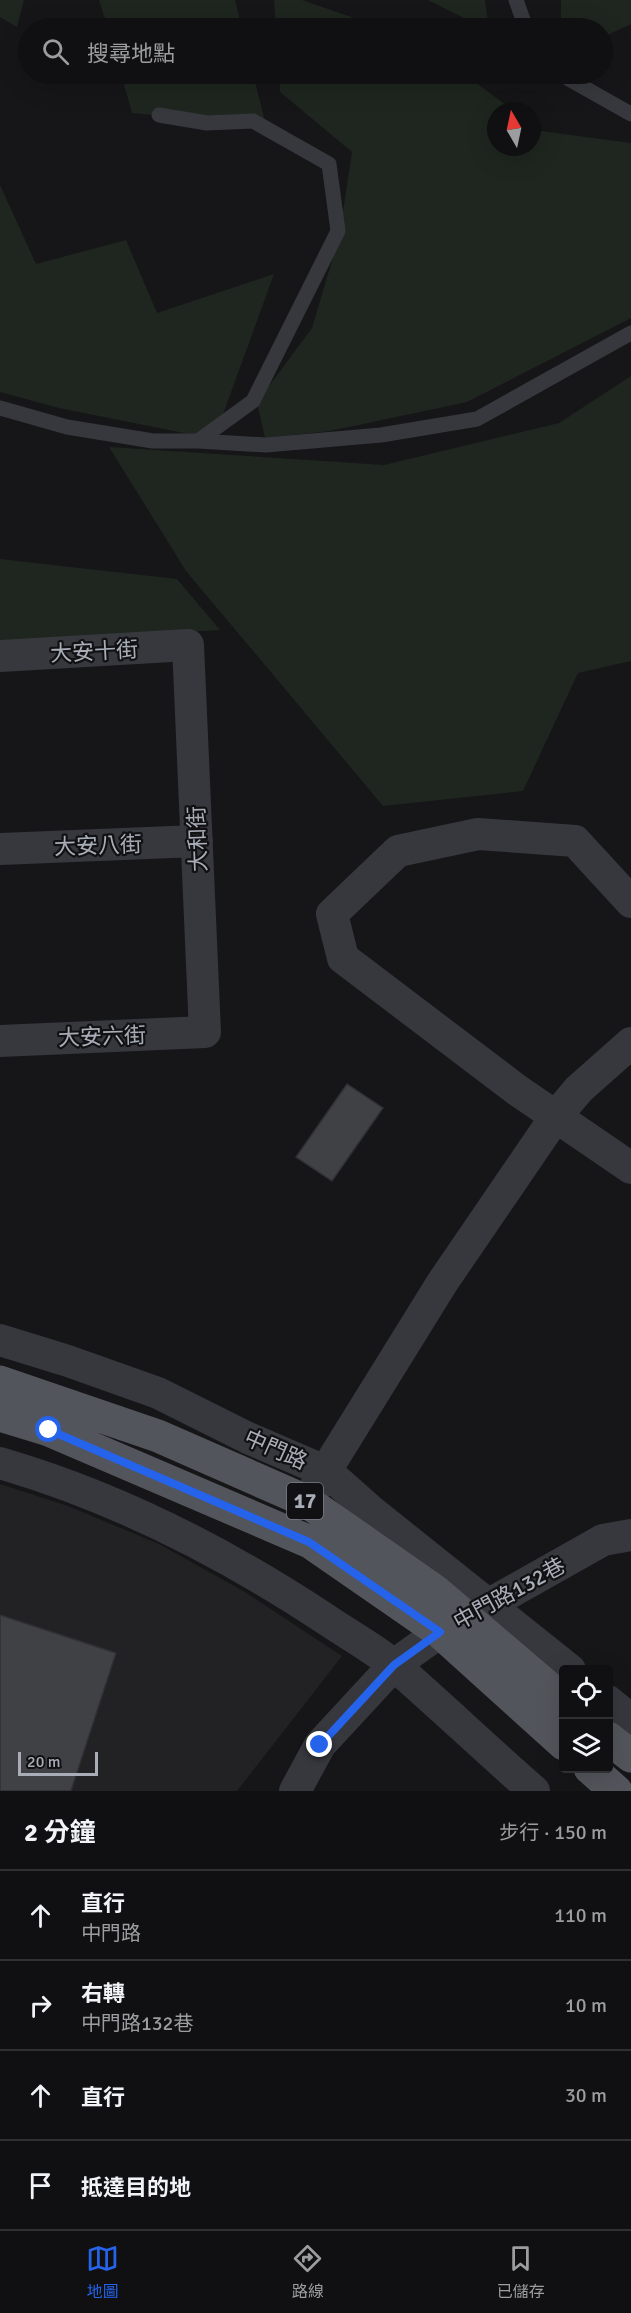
<!DOCTYPE html>
<html lang="zh-TW">
<meta charset="utf-8">
<style>
body{margin:0;font-family:Signika,"Noto Sans TC",sans-serif;background:#19191b;color:#f1f3f6}
.controls{position:absolute;right:18px;bottom:18px;display:grid;overflow:hidden;border-radius:6px;box-shadow:0 6px 24px #0002}
.controls button{width:54px;height:54px;display:grid;place-items:center;padding:0;border:0;border-bottom:2px solid #303032;background:#101012;color:#f1f3f6;font:30px sans-serif}
.compass{position:absolute;left:487px;top:102px;width:54px;height:54px;border-radius:50%;background:#101012;box-shadow:0 6px 24px #0002;rotate:351deg}
.scale{position:absolute;left:18px;bottom:15px;width:80px;box-sizing:border-box;padding-left:6px;border:3px solid #a8adb8;border-top:0;font-size:16px;line-height:21px;white-space:nowrap;color:#a8adb8;-webkit-text-stroke:4px #111113;paint-order:stroke}
.stop{position:absolute;width:18px;height:18px;margin:-14px;border:4px solid #2563eb;border-radius:50%;background:#fff}
.stop.end{background:#2563eb;border-color:#fff;box-shadow:0 2px 6px #0008}
.list{margin:0;padding:0;list-style:none}
h2{display:flex;justify-content:space-between;align-items:center;height:78px;margin:0;padding:0 24px;font-size:26px}
h2 small{font-size:20px;font-weight:400;color:#9c9d9f}
.list li{display:grid;grid-template-columns:39px 1fr auto;gap:18px;align-items:center;box-sizing:border-box;height:90px;padding:0 24px;border-top:2px solid #303032}
.list b{display:block;font-size:22px;white-space:nowrap}
.list p{margin:0;font-size:20px;white-space:nowrap;color:#9c9d9f}
.list em{font-size:20px;font-style:normal;color:#9c9d9f}
.icon{flex:none;width:33px;height:33px;fill:none;stroke:currentColor;stroke-width:2;stroke-linecap:round;stroke-linejoin:round}
.map{position:relative;flex:none;width:631px;height:1791px;overflow:hidden}
.search{position:absolute;background:#101012;box-shadow:0 6px 24px #0002;left:18px;right:18px;top:18px;height:66px;display:flex;align-items:center;gap:15px;box-sizing:border-box;padding:0 21px;border-radius:33px;color:#9c9d9f;font-size:22px}
.sheet{height:438px;background:#101012}
nav{display:flex;justify-content:space-around;align-items:center;box-sizing:border-box;height:84px;border-top:2px solid #303032;background:#101012;font-size:16px;color:#9c9d9f}
nav a{display:grid;justify-items:center;gap:3px}
nav .on{color:#2563eb}
.map>svg:first-child{display:block}
.built{fill:#222225}
.green{fill:#1e261f}
.building{fill:#404145;stroke:#303034;stroke-width:1.5}
.lines{fill:none;stroke-linecap:round;stroke-linejoin:round}
.lane{stroke:#37383d;stroke-width:15}
.street{stroke:#37383d;stroke-width:32}
.primary{stroke:#53555c;stroke-width:33}
.route{stroke:#2563eb;stroke-width:8}
.labels{text-anchor:middle;stroke-width:4.5;stroke-linejoin:round;paint-order:stroke}
.shield{fill:#111113;stroke:#7b7e86;stroke-width:1.5}
.shield-label{font-size:21px;font-weight:bold;fill:#a8adb8}
.street-label{font-size:22px;fill:#a8adb8;stroke:#111113}
</style>
<div class="map">
<svg width="631" height="1791" viewBox="0 0 631 1791">
<rect width="100%" height="100%" fill="#161618"/>
<path class="built" d="M0,1484L68,1506L159,1544L245,1592L342,1656L237,1791H0Z"/>
<path class="green" d="M0,0H24L17,27L0,17Z
M99,0H235L242,28H108Z
M274,0H302L383,28H276Z
M428,0H485L489,28H484Z
M561,0H631V24L603,37L602,28H561Z
M121,74H253L266,125L132,113Z
M279,74H464L514,111H496V147H532V124L541,131L631,143V318L467,402L330,431L265,438L257,402L312,328L339,237L352,152L280,92Z
M0,185L36,264L126,240L157,313L274,274L214,439L59,408L0,392Z
M631,376V661L578,673L523,791L383,806L186,571L109,447L384,465L559,423Z
M0,559L177,579L220,630L0,643Z"/>
<path class="building" d="M347,1084L383,1108L332,1181L296,1157Z
M0,1615L116,1653L71,1791H0Z"/>
<g class="lines">
<path class="lane" d="M516,0L526,28
M560,74L631,114
M159,115L207,123L253,121L329,164L338,231L253,401L198,441
M0,408L67,427L153,441H198L266,445L381,435L477,419L631,333"/>
<path class="street" d="M0,656L188,645L205,1032L0,1041
M0,849L197,841
M631,902L575,841L478,834L398,851L332,914L343,958L517,1090L631,1168
M0,1340L68,1361L158,1393L248,1438L327,1472L371,1511L570,1670
M0,1463C117,1497 226,1553 327,1620C349,1635 375,1649 395,1666C442,1707 487,1750 534,1791
M315,1488L442,1283L556,1116L579,1089L631,1043
M608,1701L631,1720
M295,1791L320,1745L394,1665L440,1632L603,1540L631,1535"/>
<path class="primary" d="M0,1382L158,1436L306,1501L435,1591L564,1701
M0,1415L49,1430L310,1542L440,1632L564,1744
M608,1738L631,1756
M590,1768L616,1791"/>
</g>
<g class="lines">
<path class="route" d="M49,1430L309,1542L440,1632L394,1665L320,1745"/>
</g>
<g class="labels">
<rect class="shield" x="287" y="1483" width="36" height="36" rx="4.5"/>
<g class="shield-label">
<text x="305" y="1508">17</text>
</g>
<g class="street-label">
<text transform="translate(94 651) rotate(-3)" y="8">大安十街</text>
<text transform="translate(197 839) rotate(-92)" y="8">大和街</text>
<text transform="translate(98 845) rotate(-2)" y="8">大安八街</text>
<text transform="translate(102 1036) rotate(-2)" y="8">大安六街</text>
<text transform="translate(276 1449) rotate(24)" y="8">中門路</text>
<text transform="translate(509 1593) rotate(-29)" y="8">中門路132巷</text>
</g>
</g>
</svg>
<div class="controls">
<button><svg class="icon" aria-label="locate" viewBox="0 0 24 24"><circle cx="12" cy="12" r="6"/><path d="M12 2v4M12 18v4M2 12h4M18 12h4"/></svg></button>
<button><svg class="icon" aria-label="layers" viewBox="0 0 24 24"><path d="M12 4l9 5-9 5-9-5zM3 14l9 5 9-5"/></svg></button>
</div>
<svg class="compass" viewBox="-18 -18 36 36"><path d="M0-13l5 13h-10z" fill="#e53935"/><path d="M0 13l5-13h-10z" fill="#9c9d9f"/></svg>
<div class="scale">20 m</div>
<div class="stop" style="left:49px;top:1430px"></div>
<div class="stop end" style="left:320px;top:1745px"></div>
<div class="search"><svg class="icon" aria-label="search" viewBox="0 0 24 24"><circle cx="10" cy="10" r="6"/><path d="M15 15l6 6"/></svg>搜尋地點</div>
</div>
<section class="sheet">
<h2>2 分鐘<small>步行 · 150 m</small></h2>
<ul class="list">
<li><svg class="icon" aria-label="ahead" viewBox="0 0 24 24"><path d="M12 20V5M6 11l6-6 6 6"/></svg><div><b>直行</b><p>中門路</p></div><em>110 m</em></li>
<li><svg class="icon" aria-label="right" viewBox="0 0 24 24"><path d="M7 20v-9h11M14 6l5 5-5 5"/></svg><div><b>右轉</b><p>中門路132巷</p></div><em>10 m</em></li>
<li><svg class="icon" aria-label="ahead" viewBox="0 0 24 24"><path d="M12 20V5M6 11l6-6 6 6"/></svg><div><b>直行</b></div><em>30 m</em></li>
<li><svg class="icon" aria-label="arrive" viewBox="0 0 24 24"><path d="M6 21V4h12l-3 4 3 4H6"/></svg><div><b>抵達目的地</b></div></li>
</ul>
</section>
<nav>
<a class="on"><svg class="icon" aria-label="map" viewBox="0 0 24 24"><path d="M3 6l6-2 6 2 6-2v14l-6 2-6-2-6 2zM9 4v14M15 6v14"/></svg>地圖</a>
<a><svg class="icon" aria-label="directions" viewBox="0 0 24 24"><path d="M12 3l9 9-9 9-9-9zM9 14v-3h6M13 9l2 2-2 2"/></svg>路線</a>
<a><svg class="icon" aria-label="saved" viewBox="0 0 24 24"><path d="M7 4h10v16l-5-4-5 4z"/></svg>已儲存</a>
</nav>
